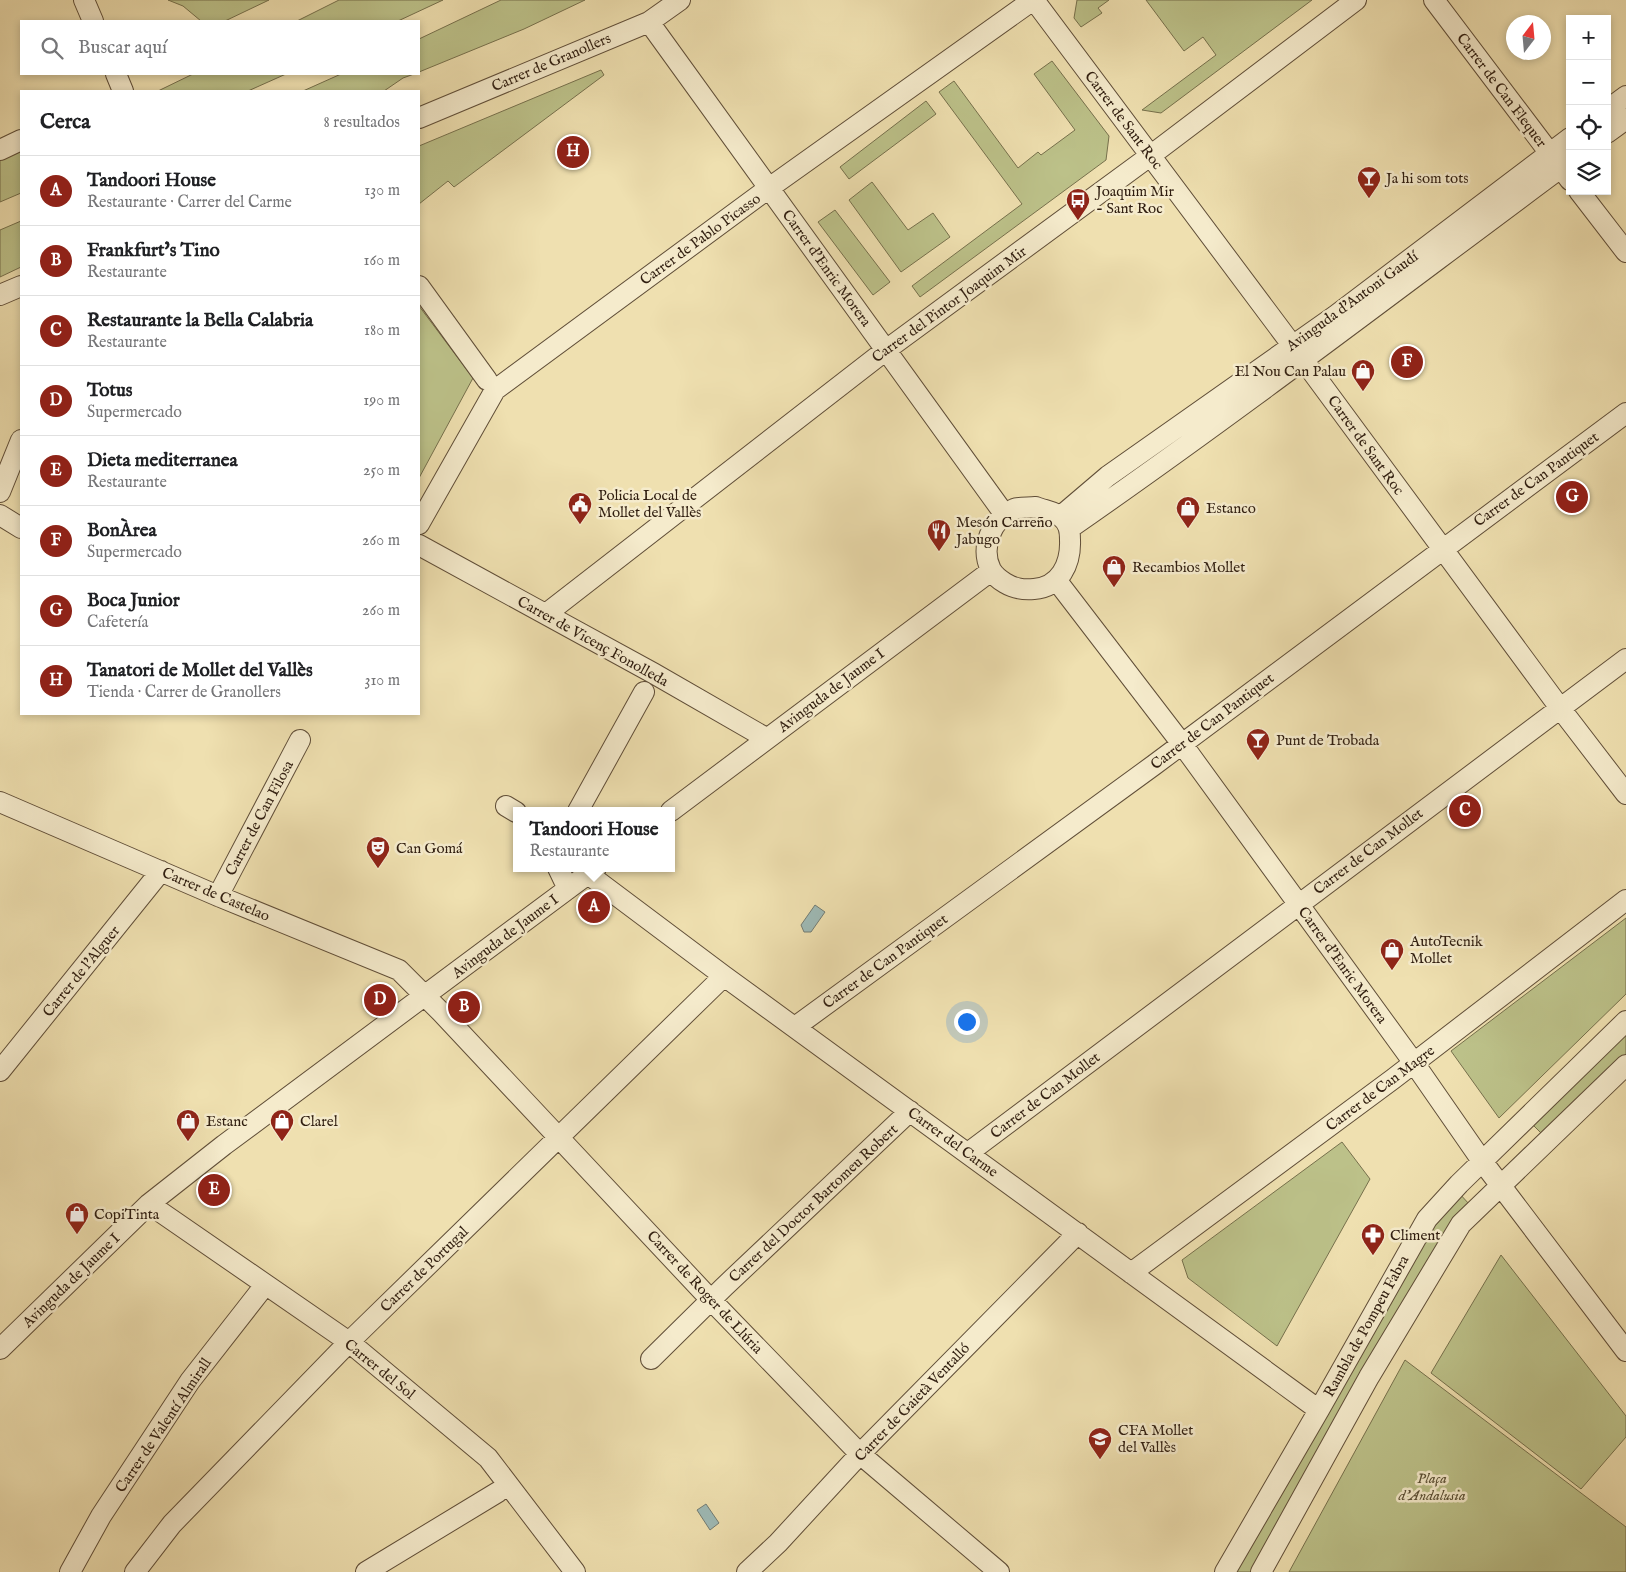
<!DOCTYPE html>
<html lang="es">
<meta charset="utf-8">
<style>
body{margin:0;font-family:"IM FELL English",serif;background:#f2f2f2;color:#202124}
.controls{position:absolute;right:15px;top:15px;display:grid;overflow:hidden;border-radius:0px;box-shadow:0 2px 8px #0003}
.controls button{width:45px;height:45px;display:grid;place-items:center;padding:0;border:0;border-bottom:1px solid #e0e0e0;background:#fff;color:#202124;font:25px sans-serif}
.compass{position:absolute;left:1506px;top:15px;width:45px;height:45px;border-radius:50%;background:#fff;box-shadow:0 2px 8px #0003;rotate:16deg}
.you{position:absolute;left:966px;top:1021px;width:18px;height:18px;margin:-12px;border:4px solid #fff;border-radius:50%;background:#1a73e8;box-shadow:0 0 0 8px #1a73e833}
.badge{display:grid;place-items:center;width:32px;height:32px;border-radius:50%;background:#8f2418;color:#fff;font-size:16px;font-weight:700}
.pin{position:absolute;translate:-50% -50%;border:2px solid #fff;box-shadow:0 1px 5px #0006}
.popup{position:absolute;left:513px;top:807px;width:162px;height:65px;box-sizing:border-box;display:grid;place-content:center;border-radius:0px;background:#fff;filter:drop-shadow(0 1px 4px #0005);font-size:16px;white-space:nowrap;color:#757577}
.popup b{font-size:19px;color:#202124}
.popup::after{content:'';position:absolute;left:50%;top:100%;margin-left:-10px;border:10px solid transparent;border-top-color:#fff}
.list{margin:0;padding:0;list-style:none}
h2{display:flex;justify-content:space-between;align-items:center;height:65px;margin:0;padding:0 20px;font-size:21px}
h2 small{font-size:16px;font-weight:400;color:#757577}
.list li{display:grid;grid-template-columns:32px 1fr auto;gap:15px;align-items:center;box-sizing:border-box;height:70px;padding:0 20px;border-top:1px solid #e0e0e0}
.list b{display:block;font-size:19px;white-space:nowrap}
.list p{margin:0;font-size:16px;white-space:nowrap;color:#757577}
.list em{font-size:16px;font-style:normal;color:#757577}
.icon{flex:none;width:28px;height:28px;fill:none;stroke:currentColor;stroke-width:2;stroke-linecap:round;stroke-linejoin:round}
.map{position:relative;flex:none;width:1626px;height:1572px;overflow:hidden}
.search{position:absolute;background:#fff;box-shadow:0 2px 8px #0003;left:20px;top:20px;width:400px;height:55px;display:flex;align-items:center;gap:12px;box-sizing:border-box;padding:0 18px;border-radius:0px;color:#757577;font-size:19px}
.panel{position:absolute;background:#fff;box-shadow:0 2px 8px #0003;left:20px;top:90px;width:400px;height:625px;border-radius:0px}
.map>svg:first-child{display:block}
.green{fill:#bcc189;stroke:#76704c}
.water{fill:#9ebab6;stroke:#727c74}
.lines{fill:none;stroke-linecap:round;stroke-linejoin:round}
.minor-casing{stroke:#604e38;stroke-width:22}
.minor{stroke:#f5ebcc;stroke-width:20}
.labels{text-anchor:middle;stroke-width:5;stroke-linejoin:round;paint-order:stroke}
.street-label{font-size:15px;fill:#301e10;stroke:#f5ebcc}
.poi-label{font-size:15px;fill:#301e10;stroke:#f5ebcc;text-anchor:start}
.park-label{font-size:15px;font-style:italic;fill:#5a4f34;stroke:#f5ebcc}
</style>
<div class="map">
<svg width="1626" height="1572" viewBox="0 0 1626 1572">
<rect width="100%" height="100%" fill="#efe0b0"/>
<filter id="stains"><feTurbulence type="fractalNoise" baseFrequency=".004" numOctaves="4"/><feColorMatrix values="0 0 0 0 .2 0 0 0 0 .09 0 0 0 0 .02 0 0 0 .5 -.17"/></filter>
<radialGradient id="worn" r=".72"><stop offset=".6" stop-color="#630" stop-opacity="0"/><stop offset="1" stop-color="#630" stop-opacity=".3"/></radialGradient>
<path class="green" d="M168,0H269L225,21H201L183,6Z
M339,0H443L398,21H297Z
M501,0H585L524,29L419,72V39Z
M1077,0H1109L1098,8L1102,13L1081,27L1074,18Z
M1146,0H1312L1161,113L1142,110L1216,55L1203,37L1184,51Z
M1052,61L1109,136L1106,160L920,297L912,286L1022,204L939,92L954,81L1018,168L1038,152L1041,155L1075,130L1034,74Z
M601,70L604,75L454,187L448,181L419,204V146Z
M193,74H286L248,91H158Z
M341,74H414L403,78L384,91H303Z
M926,101L936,114L849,179L840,167Z
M21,147V193L0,202V158Z
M872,182L908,230L933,213L950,237L901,272L849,200Z
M835,210L890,282L873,295L818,222Z
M21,221V267L0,277V230Z
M419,306L473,378L419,478Z
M1626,918V994L1499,1118L1451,1051Z
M1626,1034V1055L1543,1135L1532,1124Z
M1342,1142L1370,1179L1277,1346L1188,1278L1182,1260Z
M1458,1192L1470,1205L1255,1572H1235L1420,1242Z
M1501,1255L1626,1416V1437L1581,1489L1431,1373Z
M1405,1360L1626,1527V1572H1289Z"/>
<path class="water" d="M815,905L825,912L811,932H804L801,925Z
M706,1504L719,1523L710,1530L697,1510Z"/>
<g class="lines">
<g class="minor-casing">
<path id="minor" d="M84,0L93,21
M1034,0L1313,373L1560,708L1626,794
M1434,0L1570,180
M649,22L1005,515
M116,74L123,91
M1607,110L1626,96
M419,118L649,22L680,0
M1607,133L1626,119
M0,150L21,140
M1579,191L1626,252
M419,286L487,380
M0,295L21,286
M0,492L21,440
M1036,507C1043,510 1056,512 1061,517C1069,523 1070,531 1070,540C1071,564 1060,587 1034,589C1023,590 1015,589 1005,583C1000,580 994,575 991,570C980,548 991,519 1014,509C1020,507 1029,508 1036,507Z
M0,515L21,528
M1061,516L1108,476L1335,316L1570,138
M419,524L495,390L769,188L1033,0
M1070,528C1240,410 1404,284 1570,161
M419,545L653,673L766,738
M1057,581L1182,744L1414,1063L1482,1161L1626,1351
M546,614L886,350L1150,156L1356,0
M0,802L218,896L399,970L441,1012L711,1300L860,1454L999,1572
M506,806L516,812
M578,811L644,692
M671,811L991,571
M558,868L568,889
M588,874L724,976L1319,1410
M218,896L300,740
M795,1027L1154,765L1626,413
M0,1071L161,871
M968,1153L1626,659
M149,1204L349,1342L488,1458L575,1572
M1131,1273L1393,1079L1626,900
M0,1349L149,1204L224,1145L596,868
M651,1359L724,1287L910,1111
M70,1572L101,1516L190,1381L265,1285
M135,1572L172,1524L349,1342L724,976
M366,1572L498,1492
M747,1572L778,1543L860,1454L1078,1233
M1225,1572L1319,1410L1427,1219L1459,1184L1626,1021
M1261,1572L1369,1377L1461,1224L1626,1065"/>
</g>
<use href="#minor" class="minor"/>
</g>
<defs>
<g id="bar-pin" transform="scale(1.25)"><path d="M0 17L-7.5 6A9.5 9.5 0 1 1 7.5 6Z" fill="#8f2418" stroke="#f5ebcc"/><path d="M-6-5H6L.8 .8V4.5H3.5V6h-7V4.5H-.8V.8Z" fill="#fff"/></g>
<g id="bus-pin" transform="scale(1.25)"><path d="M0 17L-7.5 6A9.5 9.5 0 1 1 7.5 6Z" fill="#8f2418" stroke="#f5ebcc"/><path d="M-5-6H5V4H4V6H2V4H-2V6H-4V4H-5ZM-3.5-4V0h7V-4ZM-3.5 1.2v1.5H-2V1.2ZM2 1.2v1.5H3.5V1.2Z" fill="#fff"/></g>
<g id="shop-pin" transform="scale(1.25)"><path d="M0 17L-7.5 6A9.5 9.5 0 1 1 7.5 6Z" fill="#8f2418" stroke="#f5ebcc"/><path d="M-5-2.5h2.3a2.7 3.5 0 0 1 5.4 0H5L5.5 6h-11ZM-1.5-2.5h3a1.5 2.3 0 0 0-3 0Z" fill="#fff"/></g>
<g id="civic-pin" transform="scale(1.25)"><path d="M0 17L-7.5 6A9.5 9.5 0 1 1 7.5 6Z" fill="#8f2418" stroke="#f5ebcc"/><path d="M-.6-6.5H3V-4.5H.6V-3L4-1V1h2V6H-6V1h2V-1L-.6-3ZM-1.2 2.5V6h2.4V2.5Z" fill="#fff"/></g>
<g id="restaurant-pin" transform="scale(1.25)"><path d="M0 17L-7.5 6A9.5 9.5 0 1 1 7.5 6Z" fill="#8f2418" stroke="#f5ebcc"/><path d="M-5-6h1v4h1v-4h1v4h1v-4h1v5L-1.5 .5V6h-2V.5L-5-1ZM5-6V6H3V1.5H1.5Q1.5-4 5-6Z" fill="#fff"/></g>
<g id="theatre-pin" transform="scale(1.25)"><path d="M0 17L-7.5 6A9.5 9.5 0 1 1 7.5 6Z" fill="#8f2418" stroke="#f5ebcc"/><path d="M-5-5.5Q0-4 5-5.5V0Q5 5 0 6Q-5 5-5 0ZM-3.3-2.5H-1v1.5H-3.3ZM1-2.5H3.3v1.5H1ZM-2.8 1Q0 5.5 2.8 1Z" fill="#fff"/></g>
<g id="pharmacy-pin" transform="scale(1.25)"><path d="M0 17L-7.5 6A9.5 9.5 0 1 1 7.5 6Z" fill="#8f2418" stroke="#f5ebcc"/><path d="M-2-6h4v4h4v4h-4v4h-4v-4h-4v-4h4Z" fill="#fff"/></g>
<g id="school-pin" transform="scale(1.25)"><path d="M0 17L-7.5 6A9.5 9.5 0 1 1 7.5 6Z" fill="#8f2418" stroke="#f5ebcc"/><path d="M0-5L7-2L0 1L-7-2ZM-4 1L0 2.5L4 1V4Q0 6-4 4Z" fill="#fff"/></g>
</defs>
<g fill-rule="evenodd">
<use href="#bar-pin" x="1369" y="178"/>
<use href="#bus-pin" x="1078" y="200"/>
<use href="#shop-pin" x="1363" y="371"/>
<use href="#civic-pin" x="580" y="504"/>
<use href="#shop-pin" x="1188" y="508"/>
<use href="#restaurant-pin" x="939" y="531"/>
<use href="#shop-pin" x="1114" y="567"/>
<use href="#bar-pin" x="1258" y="740"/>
<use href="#theatre-pin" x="378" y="848"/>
<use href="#shop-pin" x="1392" y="950"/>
<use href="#shop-pin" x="188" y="1121"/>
<use href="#shop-pin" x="282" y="1121"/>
<use href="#shop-pin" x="77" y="1214"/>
<use href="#pharmacy-pin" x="1373" y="1235"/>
<use href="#school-pin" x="1100" y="1439"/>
</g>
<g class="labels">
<g class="street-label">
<text transform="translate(551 62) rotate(-23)" y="5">Carrer de Granollers</text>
<text transform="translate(1502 90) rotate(53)" y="5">Carrer de Can Flequer</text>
<text transform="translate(1124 120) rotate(53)" y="5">Carrer de Sant Roc</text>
<text transform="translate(700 239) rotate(-36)" y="5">Carrer de Pablo Picasso</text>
<text transform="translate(827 268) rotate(54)" y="5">Carrer d'Enric Morera</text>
<text transform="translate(1352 301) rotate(-36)" y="5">Avinguda d'Antoni Gaudí</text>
<text transform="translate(949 304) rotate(-36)" y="5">Carrer del Pintor Joaquim Mir</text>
<text transform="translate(1366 445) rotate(54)" y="5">Carrer de Sant Roc</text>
<text transform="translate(1536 479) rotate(-36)" y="5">Carrer de Can Pantiquet</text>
<text transform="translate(593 641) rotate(29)" y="5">Carrer de Vicenç Fonolleda</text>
<text transform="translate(831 690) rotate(-37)" y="5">Avinguda de Jaume I</text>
<text transform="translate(1212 721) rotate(-37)" y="5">Carrer de Can Pantiquet</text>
<text transform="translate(259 818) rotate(-62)" y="5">Carrer de Can Filosa</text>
<text transform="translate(1368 851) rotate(-37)" y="5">Carrer de Can Mollet</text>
<text transform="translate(216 894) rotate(23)" y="5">Carrer de Castelao</text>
<text transform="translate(505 936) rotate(-37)" y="5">Avinguda de Jaume I</text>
<text transform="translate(885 961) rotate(-36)" y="5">Carrer de Can Pantiquet</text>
<text transform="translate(1343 965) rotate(54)" y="5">Carrer d'Enric Morera</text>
<text transform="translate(81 971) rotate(-51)" y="5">Carrer de l'Alguer</text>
<text transform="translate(1380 1088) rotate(-37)" y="5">Carrer de Can Magre</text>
<text transform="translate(1045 1095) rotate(-37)" y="5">Carrer de Can Mollet</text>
<text transform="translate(953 1142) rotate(36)" y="5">Carrer del Carme</text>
<text transform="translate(813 1203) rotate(-43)" y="5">Carrer del Doctor Bartomeu Robert</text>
<text transform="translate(424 1269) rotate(-44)" y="5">Carrer de Portugal</text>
<text transform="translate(71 1280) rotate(-44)" y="5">Avinguda de Jaume I</text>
<text transform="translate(705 1292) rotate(47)" y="5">Carrer de Roger de Llúria</text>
<text transform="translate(1366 1326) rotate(-61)" y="5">Rambla de Pompeu Fabra</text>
<text transform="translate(380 1369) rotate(39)" y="5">Carrer del Sol</text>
<text transform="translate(912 1402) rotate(-46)" y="5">Carrer de Gaietà Ventalló</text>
<text transform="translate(163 1425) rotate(-56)" y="5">Carrer de Valentí Almirall</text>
</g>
<g class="poi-label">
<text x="1386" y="183">Ja hi som tots</text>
<text x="1096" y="196">Joaquim Mir<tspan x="1096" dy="17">- Sant Roc</tspan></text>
<text x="1346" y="376" text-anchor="end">El Nou Can Palau</text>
<text x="598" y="500">Policia Local de<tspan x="598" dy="17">Mollet del Vallès</tspan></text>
<text x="1206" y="513">Estanco</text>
<text x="956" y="527">Mesón Carreño<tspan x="956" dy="17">Jabugo</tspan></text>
<text x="1132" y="572">Recambios Mollet</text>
<text x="1276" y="745">Punt de Trobada</text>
<text x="396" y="853">Can Gomá</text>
<text x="1410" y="946">AutoTecnik<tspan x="1410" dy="17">Mollet</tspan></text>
<text x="206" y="1126">Estanc</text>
<text x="300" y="1126">Clarel</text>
<text x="94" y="1219">CopiTinta</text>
<text x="1390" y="1240">Climent</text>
<text x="1118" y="1435">CFA Mollet<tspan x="1118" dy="17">del Vallès</tspan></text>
</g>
<g class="park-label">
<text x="1432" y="1483">Plaça<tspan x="1432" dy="17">d'Andalusia</tspan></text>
</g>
</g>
<rect width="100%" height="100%" filter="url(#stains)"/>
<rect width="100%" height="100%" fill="url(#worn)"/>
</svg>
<div class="controls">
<button>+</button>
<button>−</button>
<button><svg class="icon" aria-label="locate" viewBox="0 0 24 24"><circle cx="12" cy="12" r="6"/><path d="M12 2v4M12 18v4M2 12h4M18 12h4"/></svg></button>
<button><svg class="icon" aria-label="layers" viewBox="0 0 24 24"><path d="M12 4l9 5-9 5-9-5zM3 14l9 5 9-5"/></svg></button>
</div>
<svg class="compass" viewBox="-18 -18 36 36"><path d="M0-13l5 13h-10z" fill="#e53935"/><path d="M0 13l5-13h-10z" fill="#757577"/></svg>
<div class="you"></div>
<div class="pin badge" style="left:594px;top:907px">A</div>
<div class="popup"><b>Tandoori House</b>Restaurante</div>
<div class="pin badge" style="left:464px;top:1007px">B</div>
<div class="pin badge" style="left:1465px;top:811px">C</div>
<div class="pin badge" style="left:380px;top:1000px">D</div>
<div class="pin badge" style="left:214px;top:1190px">E</div>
<div class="pin badge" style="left:1407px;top:362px">F</div>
<div class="pin badge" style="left:1572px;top:497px">G</div>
<div class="pin badge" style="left:573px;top:152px">H</div>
<div class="search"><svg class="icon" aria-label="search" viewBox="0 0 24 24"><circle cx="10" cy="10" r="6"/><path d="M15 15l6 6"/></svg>Buscar aquí</div>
<section class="panel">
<h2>Cerca<small>8 resultados</small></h2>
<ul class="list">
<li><span class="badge">A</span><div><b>Tandoori House</b><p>Restaurante · Carrer del Carme</p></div><em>130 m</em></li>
<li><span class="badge">B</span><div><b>Frankfurt's Tino</b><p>Restaurante</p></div><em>160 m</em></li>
<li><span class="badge">C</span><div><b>Restaurante la Bella Calabria</b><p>Restaurante</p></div><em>180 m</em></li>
<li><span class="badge">D</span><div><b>Totus</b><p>Supermercado</p></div><em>190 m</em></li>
<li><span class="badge">E</span><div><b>Dieta mediterranea</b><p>Restaurante</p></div><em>250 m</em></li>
<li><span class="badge">F</span><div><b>BonÀrea</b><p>Supermercado</p></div><em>260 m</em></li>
<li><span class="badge">G</span><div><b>Boca Junior</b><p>Cafetería</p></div><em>260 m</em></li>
<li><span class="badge">H</span><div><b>Tanatori de Mollet del Vallès</b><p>Tienda · Carrer de Granollers</p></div><em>310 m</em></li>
</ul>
</section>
</div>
